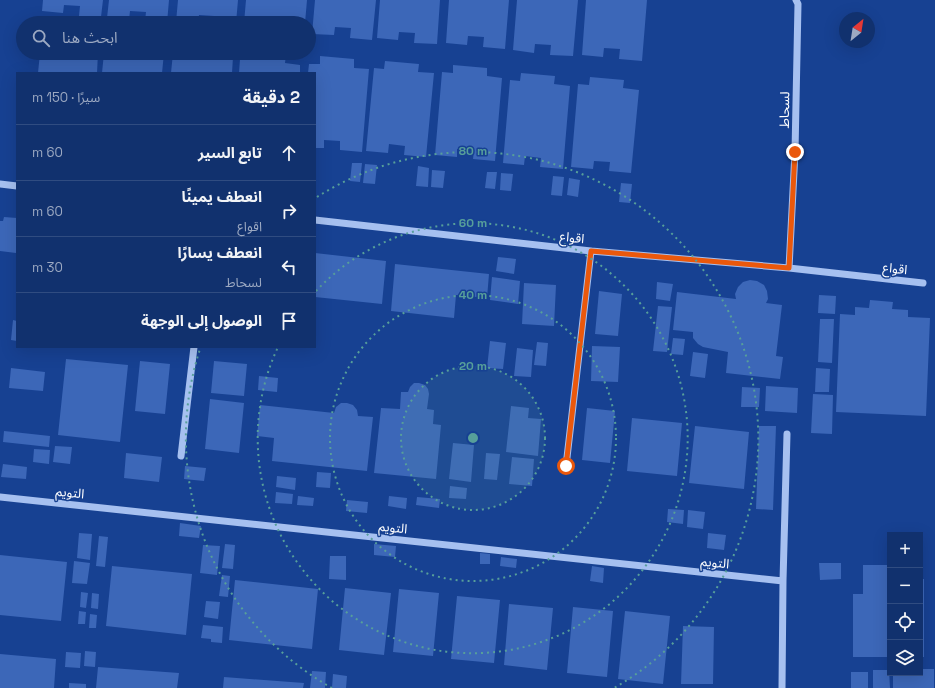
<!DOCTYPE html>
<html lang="ar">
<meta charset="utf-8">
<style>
body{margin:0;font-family:"Space Grotesk","Noto Sans Arabic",sans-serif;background:#1e3d76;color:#f1f3f6;direction:rtl}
.controls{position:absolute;right:12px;bottom:12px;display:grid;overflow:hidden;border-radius:0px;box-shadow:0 4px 16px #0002}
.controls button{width:36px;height:36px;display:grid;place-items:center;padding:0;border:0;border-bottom:1px solid #304c81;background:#11316e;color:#f1f3f6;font:20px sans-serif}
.compass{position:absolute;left:839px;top:12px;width:36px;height:36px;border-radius:50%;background:#11316e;box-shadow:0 4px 16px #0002;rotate:30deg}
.stop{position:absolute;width:12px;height:12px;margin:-9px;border:3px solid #ea580c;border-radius:50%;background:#fff}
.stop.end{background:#ea580c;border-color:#fff;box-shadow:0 1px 4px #0008}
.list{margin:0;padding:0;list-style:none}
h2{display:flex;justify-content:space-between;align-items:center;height:52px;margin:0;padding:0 16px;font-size:17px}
h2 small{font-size:13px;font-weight:400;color:#9ca9c2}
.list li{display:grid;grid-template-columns:26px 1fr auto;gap:12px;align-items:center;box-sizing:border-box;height:56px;padding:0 16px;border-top:1px solid #304c81}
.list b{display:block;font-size:15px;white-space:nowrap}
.list p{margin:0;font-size:13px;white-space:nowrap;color:#9ca9c2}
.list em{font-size:13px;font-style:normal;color:#9ca9c2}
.icon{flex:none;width:22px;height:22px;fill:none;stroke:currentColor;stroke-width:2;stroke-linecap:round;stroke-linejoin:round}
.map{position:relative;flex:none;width:935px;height:688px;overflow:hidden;direction:ltr}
.search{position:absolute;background:#11316e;box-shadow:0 4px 16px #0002;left:16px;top:16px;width:300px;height:44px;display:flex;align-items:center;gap:10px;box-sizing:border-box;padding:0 14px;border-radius:22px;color:#9ca9c2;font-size:15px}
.panel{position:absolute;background:#11316e;box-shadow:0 4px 16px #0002;left:16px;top:72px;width:300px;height:276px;border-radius:0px;direction:rtl}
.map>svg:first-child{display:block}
.building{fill:#3c67b8}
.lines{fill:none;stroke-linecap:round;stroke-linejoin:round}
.minor{stroke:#a6c0f0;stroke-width:7}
.route{stroke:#ea580c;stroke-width:5}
.ring{fill:none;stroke:#579f9a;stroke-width:2;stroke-dasharray:2 4}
.labels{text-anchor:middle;stroke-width:3;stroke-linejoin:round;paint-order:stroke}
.street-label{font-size:13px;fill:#fff;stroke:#174192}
.centre{fill:#579f9a;stroke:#174192;stroke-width:2}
.ring-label{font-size:12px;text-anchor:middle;font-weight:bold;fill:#579f9a;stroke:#174192;stroke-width:3;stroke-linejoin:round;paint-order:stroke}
</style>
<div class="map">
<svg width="935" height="688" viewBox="0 0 935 688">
<rect width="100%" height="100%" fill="#174192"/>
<path class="building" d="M43,0H103L101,17L79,16L80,6L64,5L63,13L42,11Z
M109,0H169L167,23L145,21L146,12L130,11L129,20L107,18Z
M178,0H238L236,23H214V16L199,15L198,23L176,22Z
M246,0H307L305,23H244Z
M315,0H376L372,40L350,38L351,28L335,27L334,35L312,34Z
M380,0H440L437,44L414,43L415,33L399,32L398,40L377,38Z
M449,0H509L505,49L483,47L484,37L468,36L467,45L446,43Z
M517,0H578L573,56L550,55L551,45L535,44L534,53L513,50Z
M586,0H647L642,61L619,59L620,49L604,48L603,57L582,55Z
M40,53H98L97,73H38Z
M104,53H164L162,73H102Z
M173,53H218L217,55L233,57L232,73H171Z
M251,53L286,55L285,63L300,65V73H239L240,59L251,60Z
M320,56L354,59V68L369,69L362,152L340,150V141L324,140V148H315V73H308L309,64H320Z
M385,61L419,64L418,72L434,73L426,157L404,155L405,146L389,144L388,153L366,151L374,68L384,69Z
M453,65L487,68V76L502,78L495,161L473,159L474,150L457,149V157L435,155L442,72L453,73Z
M521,73L555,76L554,84L570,86L563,169L540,167L541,158L525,156L524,165L503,163L510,80L520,81Z
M590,77L624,80L623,88L639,90L631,173L609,171L610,162L594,161L593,169L571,167L578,84L589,85Z
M352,163H362L360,182L350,181Z
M365,164L377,165L375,184L363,183Z
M418,166L429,168L428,187L416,186Z
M432,170L445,171L443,188L431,187Z
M487,172H497L495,189L485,188Z
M501,173L513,174L511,191L500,190Z
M553,176L564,177L562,196L551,195Z
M569,178L580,180L578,197L567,195Z
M621,183L632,184L630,203L619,202Z
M4,217L17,218V243L16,253L0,251V221H3Z
M315,253L386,261L382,304L315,297Z
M498,257L516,259L514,274L496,271Z
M395,264L489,274L487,298L456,295L454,318L391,311Z
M492,277L520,281L518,304L490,300Z
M750,280L757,281L764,285L767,291L768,299L766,303L782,305L776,356L783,357L780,379L726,373L728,352L703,347L698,344L693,338V332L673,330L677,292L736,299L735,294L738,287L743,282Z
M657,282L673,284L670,301L656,299Z
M524,283L556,285L554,326L522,324Z
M599,291L622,294L618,336L595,334Z
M819,295L836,296L835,314L818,313Z
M870,300L893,302L892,309L908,310V317L930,318L926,416L836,412L840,314L855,315V307L869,308Z
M658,306L672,307L667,352L653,351Z
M820,319H834L832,363L818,362Z
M13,320L17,321V341L11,340Z
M673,338L685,339L683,355L671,354Z
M490,341L506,343L503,369L487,368Z
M537,342L548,343L546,366L534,365Z
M592,346L620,347L618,382L591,381Z
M517,348L533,350L531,377L514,376Z
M693,352L708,354L705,378L690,376Z
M66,359L128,365L120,442L58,435Z
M140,361L170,364L165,414L135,411Z
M214,361L247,364L244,396L211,393Z
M11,368L45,372L43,391L9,388Z
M816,368L830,369L829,392H815Z
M259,376L278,378L277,392L258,390Z
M414,383H419L425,385L428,389L429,394L427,409L434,410L433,424L441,425L436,479L374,473L381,408L400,409L401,392H408L410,387Z
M766,386L798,388L797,413L765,411Z
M742,387L760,388L759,407H741Z
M813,394L833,395L832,434L811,433Z
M210,399L244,403L239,453L205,449Z
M341,403H347L353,405L357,410L358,416L373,417L367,471L272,461L274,438L257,436L260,405L334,413L336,407Z
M511,406L529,408L528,418L541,419L538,456L506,452Z
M587,408L615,411L610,463L582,460Z
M632,418L682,423L677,476L627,471Z
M695,426L749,432L744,489L689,483Z
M759,426H776L773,510L756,509Z
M4,431L50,436L49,447L3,442Z
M453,443L474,445L471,482L449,479Z
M55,446L72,447L70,464L53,462Z
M34,449L50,450L49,464L33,462Z
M126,453L162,457L159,482L124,478Z
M486,453L500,454L497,480L484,479Z
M512,457L534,459L532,486L509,484Z
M3,464L27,467L26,479L1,477Z
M185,466L206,468L204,481L184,479Z
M317,472L331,473L330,488L316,487Z
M277,476L296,478L295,490L276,487Z
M450,486L467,488L466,499L449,498Z
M276,492L293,494L292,504L275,503Z
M298,496L314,498L313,506L297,505Z
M389,496L407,498L406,509L388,506Z
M417,497L440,499L439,508L416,505Z
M347,500L368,502L367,513L346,511Z
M668,509L684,510L683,524L667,522Z
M688,510L705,512L703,529L687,527Z
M180,523L201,526L199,538L179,536Z
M79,533L92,534L90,560L77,558Z
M708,533L726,535L724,550L707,548Z
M99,536L108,537L105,567L96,566Z
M225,544L235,545L233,569L222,568Z
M374,544L396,546L395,557L374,555Z
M203,545L220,546L217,575L200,573Z
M480,553L490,554V564H480Z
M0,555L67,562L61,621L0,615Z
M330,556H346V580L329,579Z
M501,557L517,559L516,568L500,566Z
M74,561L90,563L87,584L72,583Z
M819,563H841V579L820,580Z
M863,565H890V657H853V594H863Z
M112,566L192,574L186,635L106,626Z
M592,566L604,568L603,583L590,581Z
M222,575L230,576L228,597L219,596Z
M920,579H924V657H920Z
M235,580L318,589L312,649L229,640Z
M345,588L391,593L384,655L339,650Z
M399,589L439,593L433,656L393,652Z
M81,592L88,593L86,608L80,607Z
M92,593L99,594L98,609L91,608Z
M457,596L500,600L494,663L451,659Z
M206,601L220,602L218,619L204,617Z
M509,604L553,608L547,670L504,665Z
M573,607L613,611L607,677L567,673Z
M79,611L86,612L85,624H78Z
M625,611L670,616L663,684L618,679Z
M90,614L97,615L96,628H89Z
M203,625L223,627L222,643L211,642V639L201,638Z
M683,626L714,627L713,684H681Z
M85,651L96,652L95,667L84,666Z
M66,652L81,653L80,668L65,667Z
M0,654L56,659L54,688H0Z
M98,667L179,673L177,688H96Z
M920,669H934V688H893V673H920Z
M873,670H889L890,688H873Z
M312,671L326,672L325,688H310Z
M851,672H868V688H851Z
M333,674L347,676L346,688H332Z
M224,677L304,683L303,688H223Z
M69,683L86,684V688H69Z"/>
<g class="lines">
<path class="minor" d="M0,184L17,186
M315,220L591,251L789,268L923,283
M789,268L795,152L798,4L796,0
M181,456L194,347
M566,466L591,251
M0,497L783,581
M782,688L783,581L787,434"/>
</g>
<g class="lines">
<path class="route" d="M566,466L591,251L789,268L795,152"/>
</g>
<circle cx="473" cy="438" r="72" fill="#579f9a" fill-opacity=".12"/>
<g class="ring">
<circle cx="473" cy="438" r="72"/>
<circle cx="473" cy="438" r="143"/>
<path d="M316 291A215 215 0 1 1 278 347"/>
<path d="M332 688A287 287 0 0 1 200 349M317 197A287 287 0 1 1 614 688"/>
</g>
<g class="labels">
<g class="street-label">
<text transform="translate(784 110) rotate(-89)" y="5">لسحاط</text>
<text transform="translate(572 237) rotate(6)" y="5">اقواع</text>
<text transform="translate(895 268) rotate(6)" y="5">اقواع</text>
<text transform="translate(70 492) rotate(6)" y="5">التويم</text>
<text transform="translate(393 527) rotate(6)" y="5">التويم</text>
<text transform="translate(715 562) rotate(6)" y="5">التويم</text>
</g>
</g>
<circle cx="473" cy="438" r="6" class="centre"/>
<g class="ring-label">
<text x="473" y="155">80 m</text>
<text x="473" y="227">60 m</text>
<text x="473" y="299">40 m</text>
<text x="473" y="370">20 m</text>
</g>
</svg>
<div class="controls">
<button>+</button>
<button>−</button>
<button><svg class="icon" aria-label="locate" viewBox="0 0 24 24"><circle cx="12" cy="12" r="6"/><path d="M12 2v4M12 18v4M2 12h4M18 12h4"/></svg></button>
<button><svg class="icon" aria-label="layers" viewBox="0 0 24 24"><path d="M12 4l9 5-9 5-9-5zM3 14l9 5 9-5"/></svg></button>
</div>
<svg class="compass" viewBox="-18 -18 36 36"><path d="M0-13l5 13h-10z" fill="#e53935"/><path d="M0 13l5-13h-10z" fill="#9ca9c2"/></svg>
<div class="stop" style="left:566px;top:466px"></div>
<div class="stop end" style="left:795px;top:152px"></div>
<div class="search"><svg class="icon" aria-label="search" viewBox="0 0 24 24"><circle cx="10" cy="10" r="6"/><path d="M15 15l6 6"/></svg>ابحث هنا</div>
<section class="panel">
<h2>2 دقيقة<small>سيرًا · 150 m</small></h2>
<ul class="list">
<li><svg class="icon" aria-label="ahead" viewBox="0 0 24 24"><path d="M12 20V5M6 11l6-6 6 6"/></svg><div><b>تابع السير</b></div><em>60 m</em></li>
<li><svg class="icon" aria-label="right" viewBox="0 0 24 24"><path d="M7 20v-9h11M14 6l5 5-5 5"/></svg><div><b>انعطف يمينًا</b><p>اقواع</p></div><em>60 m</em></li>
<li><svg class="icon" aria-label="left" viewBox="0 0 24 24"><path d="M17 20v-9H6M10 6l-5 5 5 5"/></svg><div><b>انعطف يسارًا</b><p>لسحاط</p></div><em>30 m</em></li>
<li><svg class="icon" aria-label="arrive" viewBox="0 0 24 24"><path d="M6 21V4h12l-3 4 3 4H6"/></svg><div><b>الوصول إلى الوجهة</b></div></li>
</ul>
</section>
</div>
